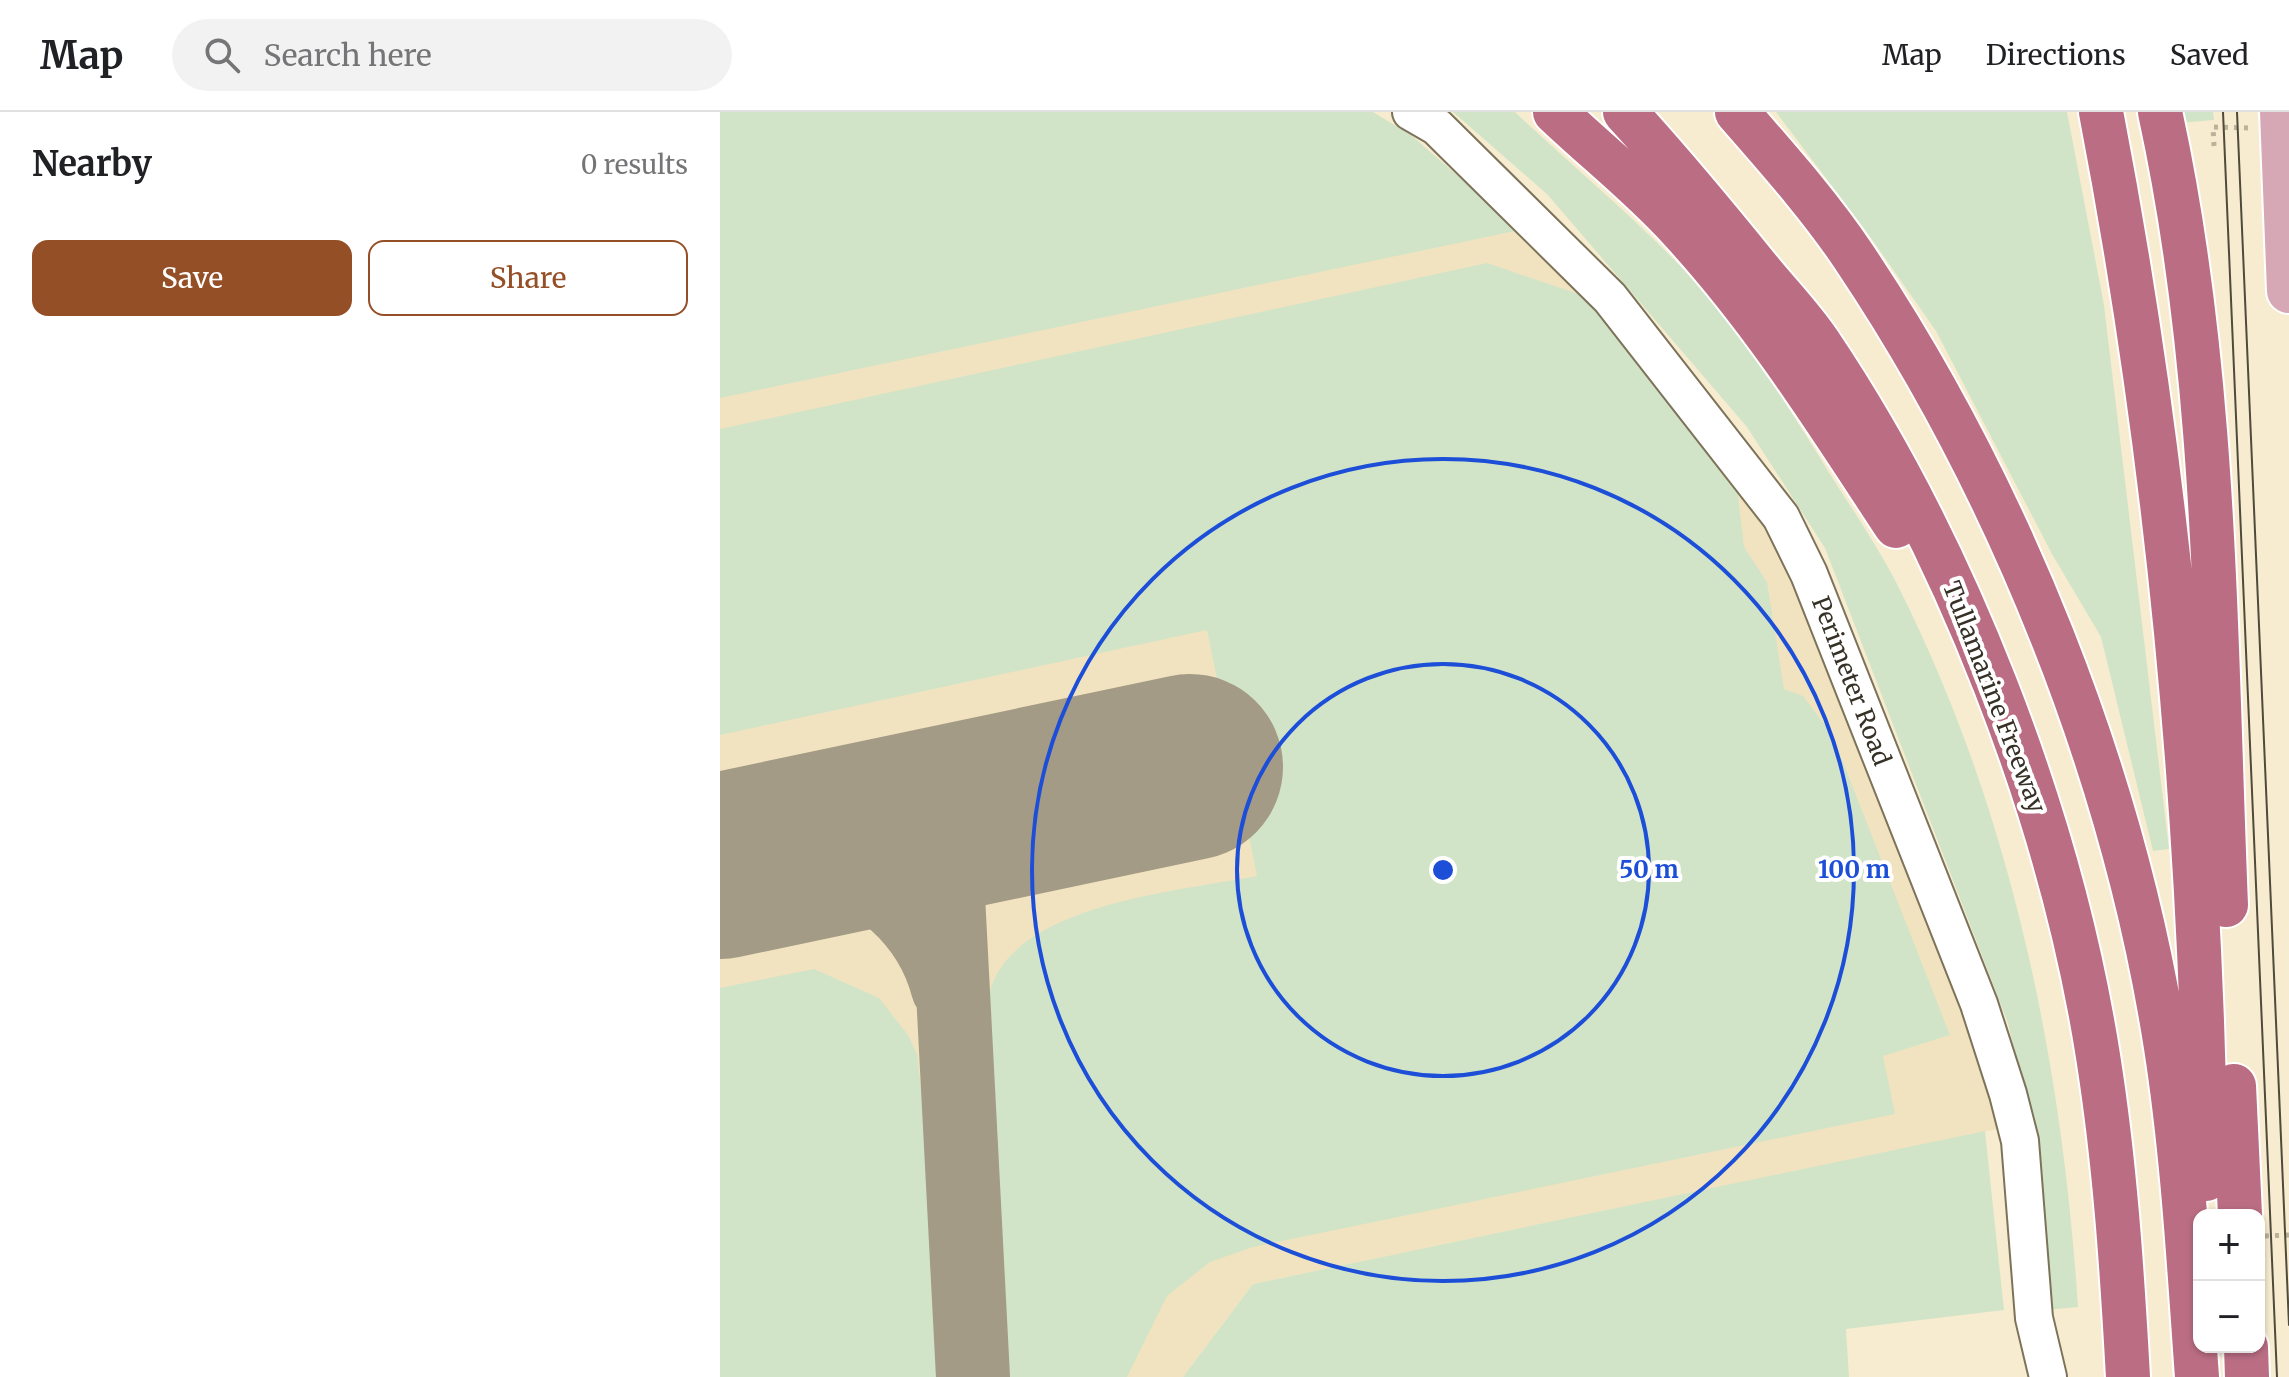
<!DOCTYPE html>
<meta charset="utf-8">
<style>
body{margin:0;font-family:Merriweather,serif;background:#f2f2f2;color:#202124}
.controls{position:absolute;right:24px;bottom:24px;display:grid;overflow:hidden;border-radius:16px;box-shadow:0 2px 6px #0004}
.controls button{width:72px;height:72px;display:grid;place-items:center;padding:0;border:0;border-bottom:2px solid #e0e0e0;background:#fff;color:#202124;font:40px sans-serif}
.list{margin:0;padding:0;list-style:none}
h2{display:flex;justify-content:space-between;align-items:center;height:104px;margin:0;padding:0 32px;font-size:34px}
h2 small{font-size:26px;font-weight:400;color:#757577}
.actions{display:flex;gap:16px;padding:24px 32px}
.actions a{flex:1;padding:18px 0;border:2px solid #954f27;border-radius:16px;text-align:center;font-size:28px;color:#954f27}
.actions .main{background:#954f27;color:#fff}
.icon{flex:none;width:44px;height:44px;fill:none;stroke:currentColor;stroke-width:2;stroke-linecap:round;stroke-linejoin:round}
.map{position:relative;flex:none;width:1569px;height:1265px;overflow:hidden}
header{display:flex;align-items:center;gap:48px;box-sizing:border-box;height:112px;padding:0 40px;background:#fff;border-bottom:2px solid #e0e0e0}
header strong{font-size:38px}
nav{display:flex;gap:44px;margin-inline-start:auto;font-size:28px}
.search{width:560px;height:72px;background:#f2f2f2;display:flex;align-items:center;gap:20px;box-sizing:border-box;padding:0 28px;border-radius:44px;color:#757577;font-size:30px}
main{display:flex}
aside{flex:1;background:#fff}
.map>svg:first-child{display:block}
.built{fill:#f1e3bf}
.green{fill:#d2e4c8}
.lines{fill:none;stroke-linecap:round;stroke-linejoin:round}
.taxiway{stroke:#a49b86;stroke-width:74}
.runway{stroke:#a49b86;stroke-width:186}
.minor-casing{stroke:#7d735a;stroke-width:40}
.major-casing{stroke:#fff;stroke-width:48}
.highway-casing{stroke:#fff;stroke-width:48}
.path{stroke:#bbb29b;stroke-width:5;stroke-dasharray:4 6;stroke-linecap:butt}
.minor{stroke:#fff;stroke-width:36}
.major{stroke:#d6a8b5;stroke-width:44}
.highway{stroke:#bb6e83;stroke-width:44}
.tram{stroke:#504a3c;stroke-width:2}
.ring{fill:none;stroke:#1d4ed8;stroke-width:4}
.labels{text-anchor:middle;stroke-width:8;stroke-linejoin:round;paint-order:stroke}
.street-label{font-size:24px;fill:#363126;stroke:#fff}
.centre{fill:#1d4ed8;stroke:#fff;stroke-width:4}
.ring-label{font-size:24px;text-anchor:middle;font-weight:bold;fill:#1d4ed8;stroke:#fff;stroke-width:8;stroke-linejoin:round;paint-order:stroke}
</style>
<header>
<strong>Map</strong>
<div class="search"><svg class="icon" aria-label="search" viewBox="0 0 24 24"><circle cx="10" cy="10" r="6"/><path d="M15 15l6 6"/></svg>Search here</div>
<nav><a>Map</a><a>Directions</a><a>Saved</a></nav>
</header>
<main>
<aside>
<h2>Nearby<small>0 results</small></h2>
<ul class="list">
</ul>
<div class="actions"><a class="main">Save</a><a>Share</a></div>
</aside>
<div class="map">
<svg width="1569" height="1265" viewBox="0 0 1569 1265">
<rect width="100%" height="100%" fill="#f7ecd0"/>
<path class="built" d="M812,107L1096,450L1287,1015L533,1172L463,1265H0V279Z"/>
<path class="green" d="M0,0H653L691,23L800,118L0,286Z
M733,0H795C851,53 912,103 965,159C1020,219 1066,290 1108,359C1132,397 1159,436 1179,476C1291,699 1342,948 1358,1195L1326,1198L1308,1003L1288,911L1105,436L1027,315L827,82Z
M1056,0H1347L1384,193L1449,737L1433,739L1381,525L1332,442L1216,219L1146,119Z
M1458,0H1493L1494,8L1459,11Z
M767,151L867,185L1018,383L1024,435L1047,470L1064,577L1083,584L1112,622L1230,923L1163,944L1175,1002L533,1135L490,1150L447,1184L407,1265H285L268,954C267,928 263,900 271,875C300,791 461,779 537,764L487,518L0,623V317Z
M94,857L159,886L188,923L197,942L206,1021L219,1265H0V876Z
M1265,1019L1284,1198L1126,1217L1129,1265H463L533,1172Z"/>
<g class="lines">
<path class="taxiway" d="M224,707L253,1265
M18,750C41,748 64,743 86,747C155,759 211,810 228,876"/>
<path class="runway" d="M0,754L470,655"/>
<g class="minor-casing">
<path id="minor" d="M691,0L717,15L890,186L1061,405L1089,462L1259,892L1288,982L1300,1029L1314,1206L1328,1265"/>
</g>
<g class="major-casing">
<path id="major" d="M1562,0L1569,179"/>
</g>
<g class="highway-casing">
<path id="highway" d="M835,0C876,39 922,75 960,117C1044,208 1108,311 1176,414
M905,0C951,50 994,102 1037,155C1057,180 1081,204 1099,231C1235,433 1340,703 1378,944C1395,1051 1402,1157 1408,1265
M1017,0C1057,46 1100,94 1134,145C1289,376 1403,661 1446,935C1463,1044 1469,1155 1477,1265
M1381,0C1449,352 1481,709 1486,1067
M1440,0C1497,260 1495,528 1506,793
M1514,974L1520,1103
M1526,1235L1527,1265"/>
</g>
<path class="path" d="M1494,34L1493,15L1529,16
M1545,1124L1569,1123
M1542,1131L1543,1150"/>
<use href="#minor" class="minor"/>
<use href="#major" class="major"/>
<use href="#highway" class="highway"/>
<path class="tram" d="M1503,0L1557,1265
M1517,0L1569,1213"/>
</g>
<g class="ring">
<circle cx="723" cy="758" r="206"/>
<circle cx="723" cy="758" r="411"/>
</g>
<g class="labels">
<g class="street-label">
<text transform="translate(1131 569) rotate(69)" y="8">Perimeter Road</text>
<text transform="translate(1274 585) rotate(69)" y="8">Tullamarine Freeway</text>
</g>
</g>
<circle cx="723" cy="758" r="12" class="centre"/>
<g class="ring-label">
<text x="929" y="766">50 m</text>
<text x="1134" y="766">100 m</text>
</g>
</svg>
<div class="controls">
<button>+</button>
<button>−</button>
</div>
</div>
</main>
